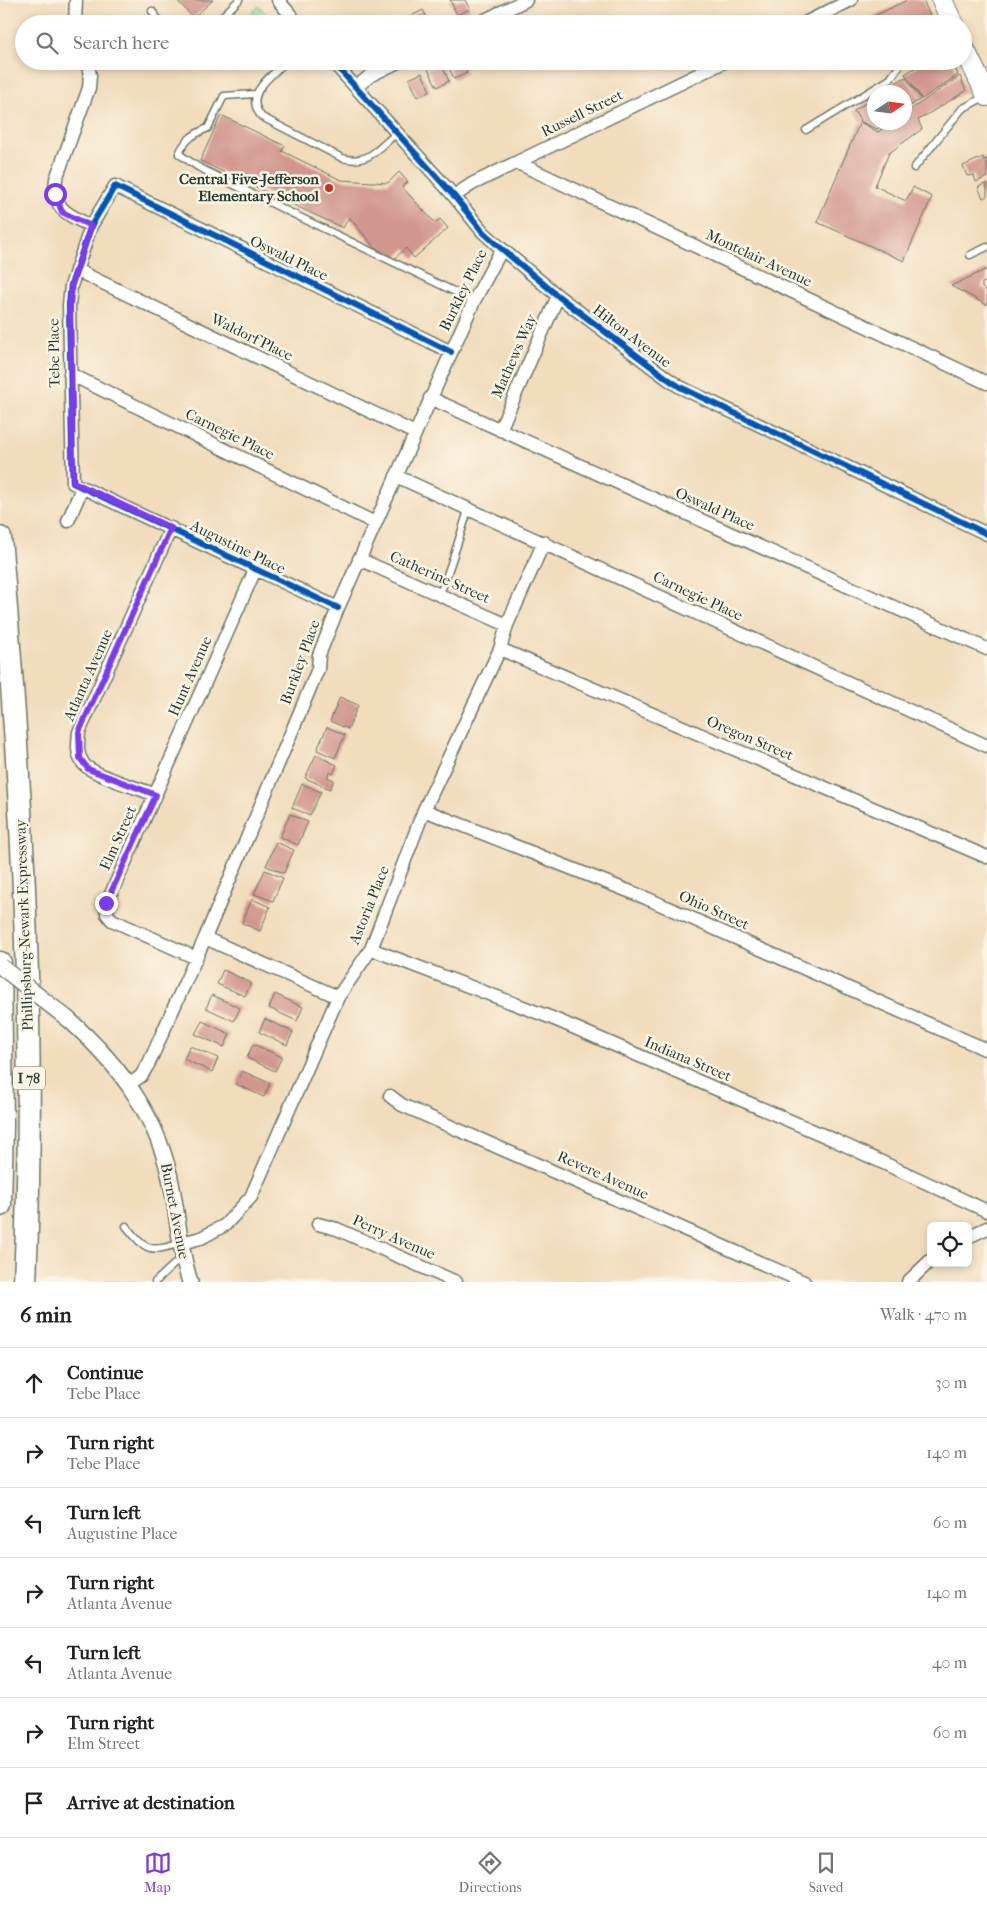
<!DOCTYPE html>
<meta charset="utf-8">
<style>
body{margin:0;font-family:"IM FELL French Canon",serif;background:#f6f6f6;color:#222}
.controls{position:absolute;right:15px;bottom:15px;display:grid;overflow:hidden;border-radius:8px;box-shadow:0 2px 8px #0003}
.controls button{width:45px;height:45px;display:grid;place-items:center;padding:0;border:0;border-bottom:1px solid #e0e0e0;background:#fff;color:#222;font:25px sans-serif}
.compass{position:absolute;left:867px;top:85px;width:45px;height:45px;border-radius:50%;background:#fff;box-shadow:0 2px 8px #0003;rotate:77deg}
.stop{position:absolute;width:15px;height:15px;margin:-11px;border:4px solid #7c3aed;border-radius:50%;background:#fff}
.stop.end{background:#7c3aed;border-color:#fff;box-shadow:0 1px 5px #0008}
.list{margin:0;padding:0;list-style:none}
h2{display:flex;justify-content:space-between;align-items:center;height:65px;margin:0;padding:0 20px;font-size:21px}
h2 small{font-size:16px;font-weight:400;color:#767676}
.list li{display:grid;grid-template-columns:32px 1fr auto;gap:15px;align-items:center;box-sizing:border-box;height:70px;padding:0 20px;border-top:1px solid #e0e0e0}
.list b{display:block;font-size:19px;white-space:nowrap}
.list p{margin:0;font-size:16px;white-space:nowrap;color:#767676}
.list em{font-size:16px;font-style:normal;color:#767676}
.icon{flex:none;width:28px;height:28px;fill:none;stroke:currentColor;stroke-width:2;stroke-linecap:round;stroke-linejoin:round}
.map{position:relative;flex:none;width:987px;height:1282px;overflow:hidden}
.search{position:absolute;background:#fff;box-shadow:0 2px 8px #0003;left:15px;right:15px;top:15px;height:55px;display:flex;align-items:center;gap:12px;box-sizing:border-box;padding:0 18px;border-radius:28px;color:#767676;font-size:19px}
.sheet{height:555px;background:#fff}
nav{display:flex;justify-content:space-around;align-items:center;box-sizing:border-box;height:70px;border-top:1px solid #e0e0e0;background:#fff;font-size:14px;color:#767676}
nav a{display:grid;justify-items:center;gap:2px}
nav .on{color:#7c3aed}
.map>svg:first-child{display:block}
.green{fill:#8bdd9d;stroke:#558d68}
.building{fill:#d1968d}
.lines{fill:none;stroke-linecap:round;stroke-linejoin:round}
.service-casing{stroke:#687564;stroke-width:9}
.minor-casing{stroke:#687564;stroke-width:15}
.tertiary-casing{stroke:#687564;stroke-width:18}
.primary-casing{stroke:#687564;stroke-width:22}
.motorway-casing{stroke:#687564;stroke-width:25}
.service{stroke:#fff;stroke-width:6}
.minor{stroke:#fff;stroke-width:12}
.tertiary{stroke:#fff;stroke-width:15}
.primary{stroke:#fff;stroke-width:20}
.motorway{stroke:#fff;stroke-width:22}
.tertiary-bridge-casing{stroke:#687564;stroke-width:18;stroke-linecap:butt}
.tertiary-bridge{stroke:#fff;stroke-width:15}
.cycleway-casing{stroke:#fcf5e5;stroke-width:9}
.cycleway{stroke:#0057b8;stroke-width:6}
.route{stroke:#7c3aed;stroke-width:6}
.poi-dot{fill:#c8321e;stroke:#fcf5e5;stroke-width:2}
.labels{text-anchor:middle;stroke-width:5;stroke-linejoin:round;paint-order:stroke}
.shield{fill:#fcf5e5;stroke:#617469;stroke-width:1}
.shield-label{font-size:14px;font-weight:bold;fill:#1f3d34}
.street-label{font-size:15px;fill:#1f3d34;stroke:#fcf5e5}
.poi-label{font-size:15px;font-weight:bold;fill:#1f3d34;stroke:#fcf5e5;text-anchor:end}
</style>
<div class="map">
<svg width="987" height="1282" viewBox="0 0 987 1282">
<rect width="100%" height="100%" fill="#fcf5e5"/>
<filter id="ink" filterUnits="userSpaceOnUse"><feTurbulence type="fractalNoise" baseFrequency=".02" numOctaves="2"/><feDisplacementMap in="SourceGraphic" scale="10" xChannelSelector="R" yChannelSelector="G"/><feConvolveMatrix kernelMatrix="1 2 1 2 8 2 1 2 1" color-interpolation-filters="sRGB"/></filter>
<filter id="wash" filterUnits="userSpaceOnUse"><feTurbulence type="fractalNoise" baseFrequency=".0096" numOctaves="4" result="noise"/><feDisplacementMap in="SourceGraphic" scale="20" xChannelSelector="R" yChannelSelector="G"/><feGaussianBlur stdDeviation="1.12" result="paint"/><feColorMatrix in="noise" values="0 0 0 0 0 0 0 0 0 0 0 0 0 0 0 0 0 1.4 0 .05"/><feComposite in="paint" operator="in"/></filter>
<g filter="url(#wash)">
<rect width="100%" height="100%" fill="#f1dcbc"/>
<path class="green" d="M259,6L275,24H239Z"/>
<g id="blocks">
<path class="building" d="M177,0H213L193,18Z
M450,0H465L470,9L457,15Z
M907,0H923L932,20L924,24H875L872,17Z
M423,10L430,24H415L411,16Z
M446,61H461L467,73L454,79Z
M925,61H952L958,75L922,99L905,74Z
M441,63L449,81L437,87L428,69Z
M422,73L430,91L418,97L409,79Z
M960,76L966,91L918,120L922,129L889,153L875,186L906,201L913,187L932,197L904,261L817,222L860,122L878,132L891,122H904V114Z
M905,77L921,99L904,110V92H881Z
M874,97V122H886L877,129L861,122L854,111Z
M221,115L285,146L282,151L341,180L388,183L399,172L408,182L402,187L435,223L440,219L448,228L414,258L406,248L394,259L374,247L349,217L343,228L200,161Z
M983,157L984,160L987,159V177L976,182L974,175L967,176L963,166Z
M987,183V196L983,198L978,187Z
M987,269V281L982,283V288L987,291V305L951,286Z
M340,697L358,705L348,729L330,721Z
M327,727L345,735L335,758L317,750Z
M316,755L337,765L333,774L330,772L327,777L334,780L330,789L305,778Z
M302,784L321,792L310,815L292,808Z
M290,814L308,822L298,845L280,837Z
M276,842L294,850L284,873L266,866Z
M265,870L283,878L273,901L254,894Z
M252,899L270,907L260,931L242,923Z
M223,970L251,983L245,996L217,984Z
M275,994L303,1007L297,1021L269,1008Z
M212,995L240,1008L234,1021L206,1008Z
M265,1019L293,1032L287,1045L259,1032Z
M202,1021L230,1034L224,1047L195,1034Z
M253,1044L282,1057L275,1071L247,1058Z
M190,1046L218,1058L212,1072L184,1059Z
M242,1071L270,1083L264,1097L236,1084Z"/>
</g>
</g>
<g filter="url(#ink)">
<use href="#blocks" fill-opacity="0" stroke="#687564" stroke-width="1"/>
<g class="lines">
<g class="service-casing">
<path id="service" d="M152,11L162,24
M214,24L239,0
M287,61C271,76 242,95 262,117L342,158C369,165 377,149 397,133
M255,94L224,96L208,128C194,134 185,139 179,154L198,167L283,209L474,301
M806,130L890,79L903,61
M914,168L962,109L984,97
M970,255L987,247
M439,596C451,567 459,538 469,508
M126,1226C146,1251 149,1253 181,1243
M155,1282L182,1257"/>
</g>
<g class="minor-casing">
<path id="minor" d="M278,0L298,24
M75,24L76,0
M477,24L526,0
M803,24L851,0
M87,61L90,75L89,88L56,179C52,210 67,214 91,226
M332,61L454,196L483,232L502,249L558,296L668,379L680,387L987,534
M356,87L371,75L400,61
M518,163L987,383
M454,196L472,184L726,61
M76,270L415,433
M70,374L375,523
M430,398L987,649
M500,430L558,296
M396,476L987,746
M68,521L82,488
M359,559L507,625
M338,608L73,483L69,305L71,286L91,226L115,186L451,352
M500,649L987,857
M156,795C141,789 89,774 83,763C76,754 78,743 79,732L171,528
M424,810L646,898L987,1050
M205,938L338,997
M371,949L552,1018L832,1139L987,1211
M196,958L112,920L107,914V903L255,570
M130,1084L141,1076L149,1063L205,938L318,669L319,655L338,608L474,301L502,249
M390,1096L402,1105L804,1282
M318,1224L337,1229L456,1282
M968,1237L987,1228
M181,1243L201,1238L225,1225L251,1197L338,997L371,949L424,810L500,649L507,625L544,542
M908,1282L931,1260"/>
</g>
<g class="tertiary-casing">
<path id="tertiary" d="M68,1019C120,1065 160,1119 172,1188C178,1219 180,1252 190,1282"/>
</g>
<g class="primary-casing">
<path id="primary" d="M942,0L953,24
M963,46L987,96"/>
</g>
<g class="motorway-casing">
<path id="motorway" d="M0,538C22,786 36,1034 25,1282
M0,963L2,1126L0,1205"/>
</g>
<use href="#service" class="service"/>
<use href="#minor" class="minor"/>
<use href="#tertiary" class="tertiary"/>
<use href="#primary" class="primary"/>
<use href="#motorway" class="motorway"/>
<g class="tertiary-bridge-casing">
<path id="tertiary-bridge" d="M0,966L68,1019"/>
</g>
<use href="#tertiary-bridge" class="tertiary-bridge"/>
<g class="cycleway-casing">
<path id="cycleway" d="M332,61L454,196L483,232L502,249L558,296L668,379L680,387L987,534
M338,608L73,483L69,305L71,286L91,226L115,186L451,352"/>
</g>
<use href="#cycleway" class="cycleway"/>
</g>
</g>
<g class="lines" filter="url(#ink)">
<path class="route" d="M55,194L62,212L91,226L71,286L70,305L73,482L171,528L79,732L80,758L88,769L156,795L106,903"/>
</g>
<circle class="poi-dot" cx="329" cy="188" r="5"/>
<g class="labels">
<rect class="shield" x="13" y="1066.5" width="32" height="23" rx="4"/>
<g class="shield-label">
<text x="29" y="1083">I 78</text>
</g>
<g class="street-label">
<text transform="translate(582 113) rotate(-26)" y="5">Russell Street</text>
<text transform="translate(289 258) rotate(26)" y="5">Oswald Place</text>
<text transform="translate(759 258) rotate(25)" y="5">Montclair Avenue</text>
<text transform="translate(463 290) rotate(-64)" y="5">Burkley Place</text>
<text transform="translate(632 336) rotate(37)" y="5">Hilton Avenue</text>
<text transform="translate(252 337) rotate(26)" y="5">Waldorf Place</text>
<text transform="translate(54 353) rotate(-91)" y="5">Tebe Place</text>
<text transform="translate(514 356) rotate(-66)" y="5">Mathews Way</text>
<text transform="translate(230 434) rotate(26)" y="5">Carnegie Place</text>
<text transform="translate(715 509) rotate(24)" y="5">Oswald Place</text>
<text transform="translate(238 547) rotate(26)" y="5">Augustine Place</text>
<text transform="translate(440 577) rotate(24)" y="5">Catherine Street</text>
<text transform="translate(698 596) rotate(25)" y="5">Carnegie Place</text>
<text transform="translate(300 662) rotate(-70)" y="5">Burkley Place</text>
<text transform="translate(88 675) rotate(-66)" y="5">Atlanta Avenue</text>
<text transform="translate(190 676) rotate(-66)" y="5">Hunt Avenue</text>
<text transform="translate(750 738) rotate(23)" y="5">Oregon Street</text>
<text transform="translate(118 838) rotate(-66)" y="5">Elm Street</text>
<text transform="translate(369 905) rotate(-68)" y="5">Astoria Place</text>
<text transform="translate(714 910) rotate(24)" y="5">Ohio Street</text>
<text transform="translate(24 925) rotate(-92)" y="5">Phillipsburg-Newark Expressway</text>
<text transform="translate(688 1059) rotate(23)" y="5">Indiana Street</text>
<text transform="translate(603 1175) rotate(24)" y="5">Revere Avenue</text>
<text transform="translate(175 1211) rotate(79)" y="5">Burnet Avenue</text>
<text transform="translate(394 1237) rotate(24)" y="5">Perry Avenue</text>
</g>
<g class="poi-label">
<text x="319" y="184">Central Five-Jefferson<tspan x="319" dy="17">Elementary School</tspan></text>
</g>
</g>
</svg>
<div class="controls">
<button><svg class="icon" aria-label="locate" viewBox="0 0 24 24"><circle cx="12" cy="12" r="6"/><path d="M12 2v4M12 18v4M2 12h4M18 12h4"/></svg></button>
</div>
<svg class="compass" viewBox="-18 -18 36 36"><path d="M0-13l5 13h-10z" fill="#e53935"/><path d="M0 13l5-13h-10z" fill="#767676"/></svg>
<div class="stop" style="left:55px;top:194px"></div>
<div class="stop end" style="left:106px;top:903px"></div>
<div class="search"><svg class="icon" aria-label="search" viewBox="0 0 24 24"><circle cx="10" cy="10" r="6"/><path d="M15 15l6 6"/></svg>Search here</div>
</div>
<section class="sheet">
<h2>6 min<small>Walk · 470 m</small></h2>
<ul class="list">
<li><svg class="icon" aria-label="ahead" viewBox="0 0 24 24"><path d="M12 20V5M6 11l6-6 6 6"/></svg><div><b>Continue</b><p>Tebe Place</p></div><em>30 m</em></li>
<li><svg class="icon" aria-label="right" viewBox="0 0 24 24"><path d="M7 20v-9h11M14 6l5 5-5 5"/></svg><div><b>Turn right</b><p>Tebe Place</p></div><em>140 m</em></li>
<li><svg class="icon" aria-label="left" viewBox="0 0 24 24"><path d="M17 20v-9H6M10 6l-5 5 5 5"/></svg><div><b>Turn left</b><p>Augustine Place</p></div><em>60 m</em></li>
<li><svg class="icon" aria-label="right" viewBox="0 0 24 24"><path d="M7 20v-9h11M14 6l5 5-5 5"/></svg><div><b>Turn right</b><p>Atlanta Avenue</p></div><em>140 m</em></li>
<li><svg class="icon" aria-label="left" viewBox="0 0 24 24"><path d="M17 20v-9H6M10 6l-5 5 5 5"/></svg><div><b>Turn left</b><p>Atlanta Avenue</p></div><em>40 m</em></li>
<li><svg class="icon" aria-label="right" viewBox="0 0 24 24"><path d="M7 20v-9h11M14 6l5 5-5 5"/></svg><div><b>Turn right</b><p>Elm Street</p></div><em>60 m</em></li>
<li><svg class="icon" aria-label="arrive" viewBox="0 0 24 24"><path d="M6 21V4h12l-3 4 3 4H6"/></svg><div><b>Arrive at destination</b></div></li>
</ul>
</section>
<nav>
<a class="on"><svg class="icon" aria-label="map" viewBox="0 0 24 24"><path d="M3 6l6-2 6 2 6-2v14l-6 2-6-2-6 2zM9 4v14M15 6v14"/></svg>Map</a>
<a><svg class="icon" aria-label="directions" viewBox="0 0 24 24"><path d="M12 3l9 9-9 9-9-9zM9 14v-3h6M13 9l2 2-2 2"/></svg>Directions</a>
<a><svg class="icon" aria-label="saved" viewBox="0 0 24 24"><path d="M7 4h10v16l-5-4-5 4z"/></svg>Saved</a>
</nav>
